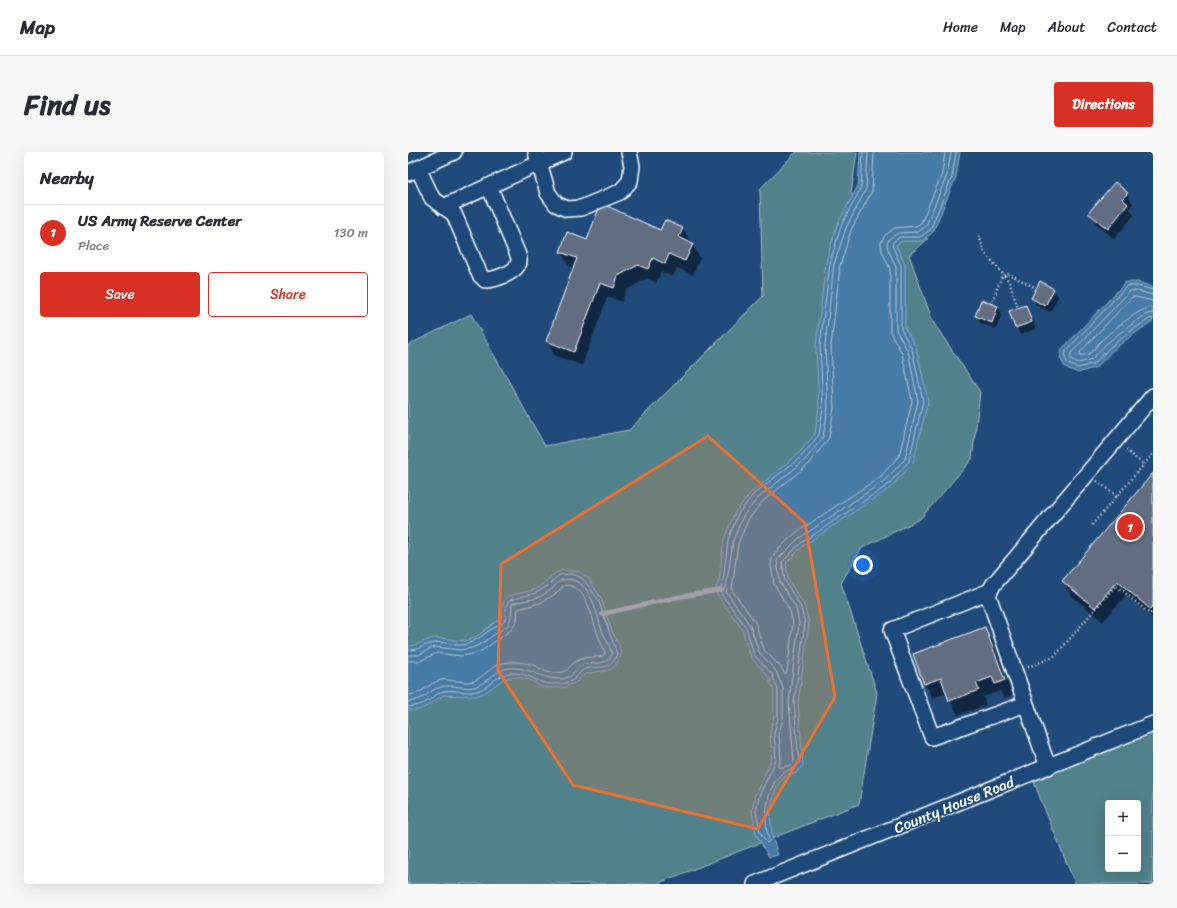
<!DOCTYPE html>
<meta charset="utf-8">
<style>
body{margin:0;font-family:Sriracha,sans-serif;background:#f7f7f7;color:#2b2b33}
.controls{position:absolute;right:12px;bottom:12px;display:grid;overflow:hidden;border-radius:4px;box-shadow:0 4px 16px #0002}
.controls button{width:36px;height:36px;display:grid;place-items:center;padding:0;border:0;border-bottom:1px solid #e1e1e2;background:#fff;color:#2b2b33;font:20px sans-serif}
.you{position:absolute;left:455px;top:413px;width:14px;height:14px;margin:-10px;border:3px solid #fff;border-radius:50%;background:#1a73e8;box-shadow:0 0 0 6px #1a73e833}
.badge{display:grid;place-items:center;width:26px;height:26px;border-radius:50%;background:#d93025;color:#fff;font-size:13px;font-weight:700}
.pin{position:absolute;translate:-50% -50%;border:2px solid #fff;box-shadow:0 1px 4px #0006}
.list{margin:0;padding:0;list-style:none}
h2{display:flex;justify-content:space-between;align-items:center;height:52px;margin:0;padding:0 16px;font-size:17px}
h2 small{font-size:13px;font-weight:400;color:#7c7c81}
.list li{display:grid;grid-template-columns:26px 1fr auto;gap:12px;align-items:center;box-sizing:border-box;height:56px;padding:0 16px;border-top:1px solid #e1e1e2}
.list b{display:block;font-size:15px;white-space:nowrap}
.list p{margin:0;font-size:13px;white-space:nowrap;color:#7c7c81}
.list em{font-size:13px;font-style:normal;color:#7c7c81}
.actions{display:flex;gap:8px;padding:12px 16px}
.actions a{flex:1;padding:9px 0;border:1px solid #d93025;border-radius:4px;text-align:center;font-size:14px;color:#d93025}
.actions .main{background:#d93025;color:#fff}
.map{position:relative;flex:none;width:745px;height:732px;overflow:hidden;border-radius:4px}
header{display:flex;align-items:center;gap:24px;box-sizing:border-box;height:56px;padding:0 20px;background:#fff;border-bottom:1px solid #e1e1e2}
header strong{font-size:19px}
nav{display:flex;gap:22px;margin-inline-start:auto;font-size:14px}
.intro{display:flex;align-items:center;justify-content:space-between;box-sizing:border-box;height:96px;padding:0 24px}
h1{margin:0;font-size:28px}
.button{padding:10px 18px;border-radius:4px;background:#d93025;color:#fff;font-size:14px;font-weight:700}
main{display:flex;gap:24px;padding:0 24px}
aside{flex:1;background:#fff;border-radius:4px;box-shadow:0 4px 16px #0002}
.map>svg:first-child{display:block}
.green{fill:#51818b;stroke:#a8c0c5;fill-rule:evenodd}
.water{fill:#477aa4;stroke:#91afc8}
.shadow{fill:#0007}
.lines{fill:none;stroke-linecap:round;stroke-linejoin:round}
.shore{stroke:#b5cadb;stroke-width:1}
.stream{stroke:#91afc8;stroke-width:4.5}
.building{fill:#626d82;stroke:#fff}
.minor-casing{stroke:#fff;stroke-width:18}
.path{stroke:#fff;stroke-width:2.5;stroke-dasharray:1 3;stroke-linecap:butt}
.minor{stroke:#1f4a7a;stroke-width:15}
.marked{fill:#eb7230;fill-opacity:0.2;stroke:#eb7230;stroke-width:3;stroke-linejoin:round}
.labels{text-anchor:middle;stroke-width:3;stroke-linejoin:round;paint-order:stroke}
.street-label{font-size:15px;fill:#fff;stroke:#1f4a7a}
</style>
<header>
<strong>Map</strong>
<nav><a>Home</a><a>Map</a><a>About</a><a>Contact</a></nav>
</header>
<div class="intro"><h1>Find us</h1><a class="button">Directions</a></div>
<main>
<aside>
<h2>Nearby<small></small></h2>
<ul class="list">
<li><span class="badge">1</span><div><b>US Army Reserve Center</b><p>Place</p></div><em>130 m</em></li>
</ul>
<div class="actions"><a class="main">Save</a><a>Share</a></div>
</aside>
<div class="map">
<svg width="745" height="732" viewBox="0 0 745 732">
<rect width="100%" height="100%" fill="#1f4a7a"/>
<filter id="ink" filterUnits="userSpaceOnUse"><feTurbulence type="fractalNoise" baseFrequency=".025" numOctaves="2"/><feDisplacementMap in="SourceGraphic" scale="8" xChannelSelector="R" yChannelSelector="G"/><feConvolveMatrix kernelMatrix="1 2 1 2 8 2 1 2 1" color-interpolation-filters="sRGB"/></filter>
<g filter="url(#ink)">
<path class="green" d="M388,0H449L443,42L520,87L501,103L525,170L572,240L564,307L512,367L454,396L433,431L469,541L451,652L248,732H0V193L63,162L137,294L221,278L355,144L352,37Z
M745,580V732H667L625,628ZM700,651H730V717H700Z"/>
<path class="water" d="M452,0H552L548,25L525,80L514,89H494L488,93L497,113V176L508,195L520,249L505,311L482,336L395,394L378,411L380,428L396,453L401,471L390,550L395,613L388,621L378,624L369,633L362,659L364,684L370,703L361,705L348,682L344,660L347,643L364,607L362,581L366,565V538L360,524L343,505L334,477L310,444L308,435L311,429L316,387L327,360L344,340L391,301L407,282L411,256L408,194L418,110L429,73L450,34Z
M718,130H730L745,135V169L723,184L704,199L689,215L670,221L657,215L652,206L654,197Z
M156,418L171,420L179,425L193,446L203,477L212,495L213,503L207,514L201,518L177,522L174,524L170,529L157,535L142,536L134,535L122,528L110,525L97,526L76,541L67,544L35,543L21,553L10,558H0V494C10,494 17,488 27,486C38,485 50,491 61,488C72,485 82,472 93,467L96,447C105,440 117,442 128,437C138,431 144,420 156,418Z"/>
<path class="shadow" d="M719,42L725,52L721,56L726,63L706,87L688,71L682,61Z
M257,69L275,77L292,106L285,123L269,116L265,125L253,120L248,131L239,126L218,138L214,150L200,144L174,213L147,204L139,189L166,116L161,114L153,100L180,89L253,80Z
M632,131L646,138L650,145L642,160L628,153L624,146Z
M618,154L628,177L612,183L602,160Z
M590,155L594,162L588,177L572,171L568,164Z
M745,323V466L718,443L695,470L663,443L655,429Z
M576,476L585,490L604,543L596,546L592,539L575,545L578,553L550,563L539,541L525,546L517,532L506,502Z"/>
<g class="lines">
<path class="shore" d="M455,0L453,36L433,74L422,111L412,194L415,256L411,283L394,304L346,342L330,362L320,388L315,429L313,436L314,443L338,475L346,503L364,522L370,538V565L366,582L368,608L351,644L348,659L352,680L359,691L361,689C355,670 358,633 375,621C382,616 385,620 391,611L386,550L397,471L392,454L377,429L374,410L393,391L480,333L501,309L515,249L504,197L493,177V114L484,93L485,90L492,85H512L522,78L544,25L548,0
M460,0L458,37L438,76L426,112L417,194L420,256L415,285L397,308L350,346L335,364L325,389L318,436L319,441L342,473L351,500L368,519L375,536V566L371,582L373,608L371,614L372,616L383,613L386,610L381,549L391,471L388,456L372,430L369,409L372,405L390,387L476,329L497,307L510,249L500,199L488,178V115L480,97L479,92L481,87L490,81L510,80L518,74L539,23L543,0
M466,0L464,39L443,78L432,114L423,194L426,256L421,286L402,311L354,350L340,368L330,391L324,438L347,470L356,498L372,514L377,522L379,520L385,471L382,459L366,432L363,413L364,407L367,401L386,382L472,325L491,304L504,249L494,201L482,180V117L474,99L473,91L477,83L487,76L508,74L513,71L534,22L537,0
M745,138L730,134H719L658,199L657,206L660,212L670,216L687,211L701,196L720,181L741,167L745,166
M745,143L729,139H722L663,201L662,205L664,208L671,211L684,207L698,192L717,177L739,162L745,161
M745,149L728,145H724L672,200V203C675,203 678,203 681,202C686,199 689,192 694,188C704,179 732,155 745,155
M0,498C12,498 16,492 27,491C35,489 44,493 52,493C65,492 72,485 82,478C87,475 92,473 96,470C99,463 96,453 102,448L128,441L141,433L151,423L163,422L170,424L176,428L190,447L209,502C203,518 195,514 182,516C173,517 173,521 167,526C162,532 152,532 144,532C130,532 120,520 103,521C90,522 83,533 72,538C60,543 48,537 36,539C30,540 25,546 20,549C14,553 7,554 0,555
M0,503H11L23,496L28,495L52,498L64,496L73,492L100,473L103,465L104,452C112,448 122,449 131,445C135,443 140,440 144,437C148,434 150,428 155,428C182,423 188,460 194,479C197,486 202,493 204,502C199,515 185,509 174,513C167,516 165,524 158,526C137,531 122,514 101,516C88,518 81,529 69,534C58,539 45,531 33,535C20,538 18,548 0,550
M0,509H12L29,501L53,504L65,502L75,498L104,477L109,467L110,457L132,451L147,442L157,433C179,433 183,464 189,480C191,487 195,494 197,501L195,504C186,506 178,504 171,508C157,515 163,521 145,521C138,521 133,517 128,514C117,510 106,509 95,511C84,513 76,525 66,529C57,532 43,527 33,528C20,531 15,543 0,543"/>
<path class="stream" d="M194,462L270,445L314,438"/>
</g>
<path class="building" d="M707,30L720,41L714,47L720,52L700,77L680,61Z
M199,54L252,78L257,68L275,76L271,85L285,92L277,109L261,102L257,112L245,106L240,117L230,113L210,124L206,136L192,131L166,200L138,189L169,106L152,100L159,80L179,88L191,56Z
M632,129L646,137L637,154L623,146Z
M573,148L590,154L584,171L567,164Z
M618,153L624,170L607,176L601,159Z
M745,321V454L742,457L709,429L687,456L654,429Z
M577,475L597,528L587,532L584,525L568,531L571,538L541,549L533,526L516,532L505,502Z"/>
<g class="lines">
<g class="minor-casing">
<path id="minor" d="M128,0L140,41L148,52L159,57L173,56L212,40L222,29L224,14L221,0
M10,16L24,46L46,62L72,123L77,128C86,128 107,121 110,112C112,110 111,106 110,103L81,34
M0,21L46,0
M35,55L156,0
M582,439L484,478L524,585L618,552
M640,615L580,443L585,433L745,244
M347,732L745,572"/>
</g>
<path class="path" d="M571,84L577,101L601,129L610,156
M583,152L594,124L598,122H601L628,136
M718,298L736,313
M689,329L709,344
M684,373L745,302
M620,515L646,505L708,433L742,462L745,459"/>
<use href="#minor" class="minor"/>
</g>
</g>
<path class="marked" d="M300,284L397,371L427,545L350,677L165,633L90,519L93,412Z"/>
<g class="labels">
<g class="street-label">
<text transform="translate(546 653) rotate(-22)" y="5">County House Road</text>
</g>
</g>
</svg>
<div class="controls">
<button>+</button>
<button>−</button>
</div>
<div class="you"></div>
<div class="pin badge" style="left:722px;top:375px">1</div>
</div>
</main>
